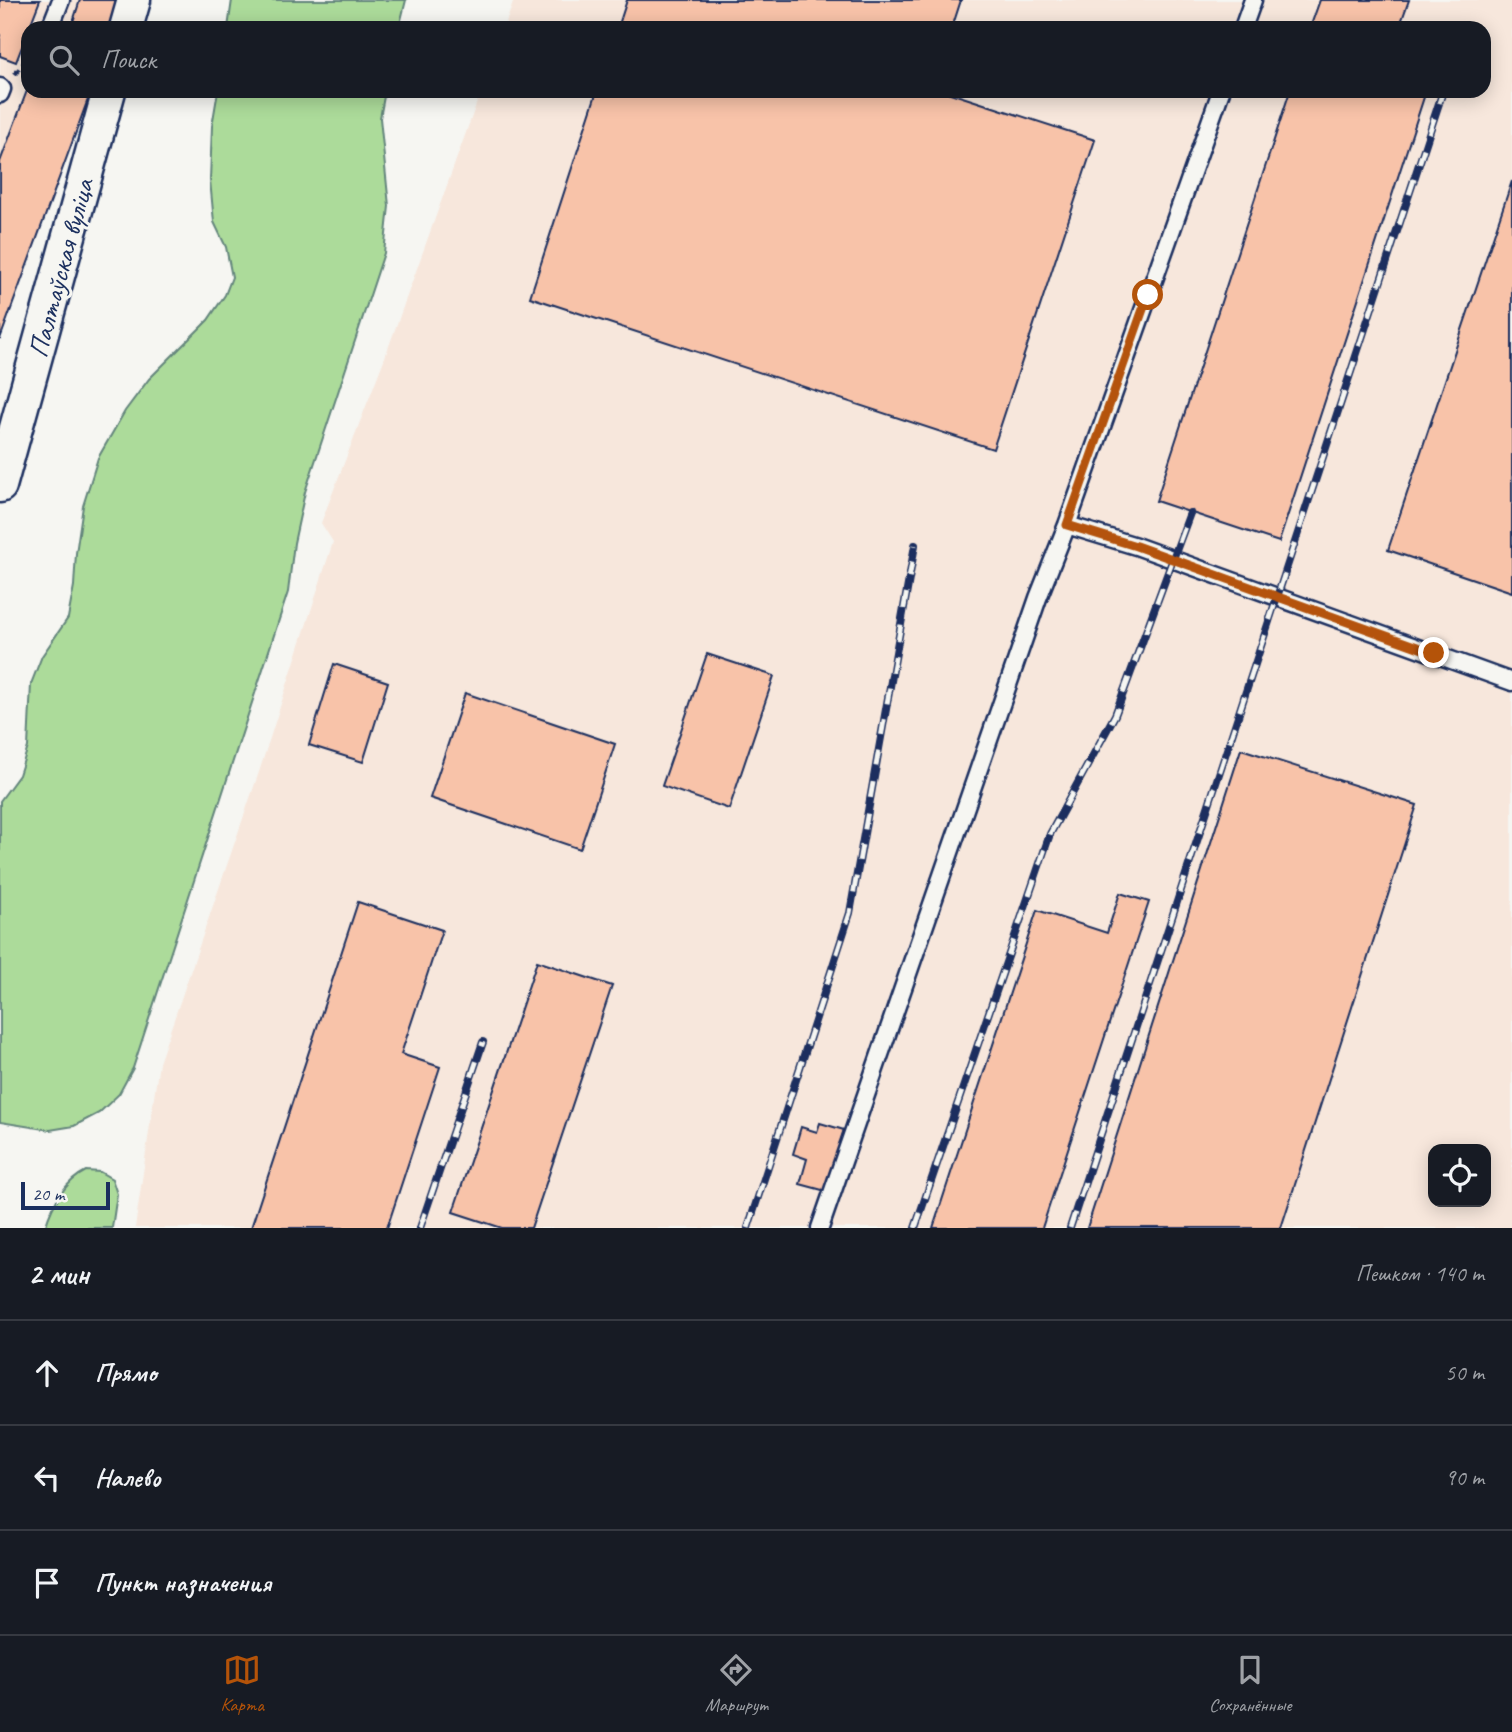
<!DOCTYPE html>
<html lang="ru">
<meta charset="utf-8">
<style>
body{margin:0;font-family:Caveat,sans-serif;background:#242831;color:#f1f3f6}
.controls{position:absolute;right:21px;bottom:21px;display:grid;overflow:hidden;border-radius:14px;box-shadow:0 4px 18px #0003}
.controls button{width:63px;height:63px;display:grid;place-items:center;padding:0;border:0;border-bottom:2px solid #363941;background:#171b24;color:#f1f3f6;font:35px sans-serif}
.scale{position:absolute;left:21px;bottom:18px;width:89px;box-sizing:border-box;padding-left:7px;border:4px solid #1b2f5e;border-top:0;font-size:19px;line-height:24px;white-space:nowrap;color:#1b2f5e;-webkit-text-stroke:5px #f6f6f2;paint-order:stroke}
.stop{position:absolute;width:21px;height:21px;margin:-16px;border:5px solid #b45309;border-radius:50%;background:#fff}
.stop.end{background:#b45309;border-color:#fff;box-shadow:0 2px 7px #0008}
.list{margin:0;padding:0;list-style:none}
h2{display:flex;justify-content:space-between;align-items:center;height:91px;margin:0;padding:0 28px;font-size:30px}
h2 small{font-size:23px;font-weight:400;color:#9ea1a6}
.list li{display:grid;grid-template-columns:46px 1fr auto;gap:21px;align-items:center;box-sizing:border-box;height:105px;padding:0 28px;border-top:2px solid #363941}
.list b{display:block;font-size:26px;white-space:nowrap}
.list em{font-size:23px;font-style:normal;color:#9ea1a6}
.icon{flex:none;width:38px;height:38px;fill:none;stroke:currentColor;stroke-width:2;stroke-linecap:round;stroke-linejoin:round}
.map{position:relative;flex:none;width:1512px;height:1228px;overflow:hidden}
.search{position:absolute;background:#171b24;box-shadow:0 4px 18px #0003;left:21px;right:21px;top:21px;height:77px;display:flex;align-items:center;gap:18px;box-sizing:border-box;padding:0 24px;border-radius:21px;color:#9ea1a6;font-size:26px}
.sheet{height:406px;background:#171b24}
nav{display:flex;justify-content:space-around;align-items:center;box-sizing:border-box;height:98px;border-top:2px solid #363941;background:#171b24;font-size:19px;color:#9ea1a6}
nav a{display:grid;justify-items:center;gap:4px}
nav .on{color:#b45309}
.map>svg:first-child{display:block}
.built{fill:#f7e7dc;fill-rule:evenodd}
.green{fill:#acdb9a;stroke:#64857c;stroke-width:2}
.building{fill:#f8c3a9;stroke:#1b2f5e;stroke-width:2}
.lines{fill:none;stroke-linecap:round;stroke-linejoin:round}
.lane-casing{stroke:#1b2f5e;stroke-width:21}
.street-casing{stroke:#1b2f5e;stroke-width:37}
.path{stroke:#1b2f5e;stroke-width:4.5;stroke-dasharray:7 5;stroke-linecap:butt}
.lane{stroke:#f6f6f2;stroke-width:16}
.street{stroke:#f6f6f2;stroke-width:32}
.rail-casing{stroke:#1b2f5e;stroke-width:8}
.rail{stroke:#f6f6f2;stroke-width:5;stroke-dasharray:16;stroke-linecap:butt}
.route{stroke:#b45309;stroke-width:9}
.labels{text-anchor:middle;stroke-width:6;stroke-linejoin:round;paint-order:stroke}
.street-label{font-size:28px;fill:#1b2f5e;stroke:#f6f6f2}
</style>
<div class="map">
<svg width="1512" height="1228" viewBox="0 0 1512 1228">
<rect width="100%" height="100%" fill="#f6f6f2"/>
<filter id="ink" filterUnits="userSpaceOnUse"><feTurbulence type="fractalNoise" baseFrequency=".0143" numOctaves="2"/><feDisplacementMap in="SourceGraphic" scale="14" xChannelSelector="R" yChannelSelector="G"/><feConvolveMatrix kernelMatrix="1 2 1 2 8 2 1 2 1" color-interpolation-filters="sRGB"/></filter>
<g filter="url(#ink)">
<path class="built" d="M0,0H109L99,28H28V91L0,315Z
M514,0H1512V1228H135L159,1063L260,769L333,542L321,523L385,357L481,91H1484V28H504ZM1433,1149H1486V1202H1433Z"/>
<path class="green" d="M232,0H406L399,28H228Z
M218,91H385L380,118L389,206L384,253L305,492L294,543L288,592L133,1068L119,1094L99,1113L74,1126L50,1130L0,1122V801L19,775L28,747L31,684L42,656L68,618L74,586L76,553L83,506L98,458L125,411L149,379L208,320L225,295L232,277L226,247L214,222L210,180L212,126Z
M86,1171L100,1172L112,1179L117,1194L112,1228H45C52,1205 64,1182 86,1171Z"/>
<path class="building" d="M0,0H40L16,62L0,56Z
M80,0H117L109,28H71Z
M627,0H961L952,28H618Z
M1320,0H1409L1399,28H1310Z
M28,88V91H91L0,339V162Z
M597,91H944L1095,140L993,449L530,297Z
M1290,91H1426L1279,542L1156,501Z
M1512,181V592L1388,550Z
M707,654L774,676L729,809L662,786Z
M334,664L388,682L363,762L309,745Z
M465,693L615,744L580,849L430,798Z
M1241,749L1417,805L1281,1228H1087Z
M1120,893L1149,902L1042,1228H933L1037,910L1107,933Z
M358,902L442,930L401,1054L440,1067L387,1228H251Z
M537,961L612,986L531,1228H502L453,1212Z
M820,1123L844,1130L826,1191L800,1184L807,1159L793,1154L801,1127L817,1132Z"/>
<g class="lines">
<g class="lane-casing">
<path id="lane" d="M50,28L61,0
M1243,28L1253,0
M0,87L2,89L0,94
M1067,525L1136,546L1512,682
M820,1228L1038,598L1067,525L1221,91"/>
</g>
<g class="street-casing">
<path id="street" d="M126,28L134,0
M0,486L109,91"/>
</g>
<path class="path" d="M15,74L28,58"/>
<use href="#lane" class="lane"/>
<use href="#street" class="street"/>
<g class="rail-casing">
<path id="rail" d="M420,1228L483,1042
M748,1228L850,913L915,545
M915,1228L1050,834L1115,715L1190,513
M1070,1228L1443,91"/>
</g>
<use href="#rail" class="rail"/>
</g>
</g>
<g class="lines" filter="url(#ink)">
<path class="route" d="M1148,295L1067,525L1136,546L1434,653"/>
</g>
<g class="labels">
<g class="street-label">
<text transform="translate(60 268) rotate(-75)" y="10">Палтаўская вуліца</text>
</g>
</g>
</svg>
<div class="controls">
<button><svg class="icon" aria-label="locate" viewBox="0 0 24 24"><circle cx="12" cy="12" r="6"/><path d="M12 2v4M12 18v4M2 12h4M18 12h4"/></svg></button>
</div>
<div class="scale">20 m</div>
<div class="stop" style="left:1148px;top:295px"></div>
<div class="stop end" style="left:1434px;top:653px"></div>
<div class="search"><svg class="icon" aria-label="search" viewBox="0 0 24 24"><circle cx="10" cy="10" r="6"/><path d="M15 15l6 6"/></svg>Поиск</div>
</div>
<section class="sheet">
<h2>2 мин<small>Пешком · 140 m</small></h2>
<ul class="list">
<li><svg class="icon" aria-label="ahead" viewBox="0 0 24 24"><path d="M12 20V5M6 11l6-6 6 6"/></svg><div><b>Прямо</b></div><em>50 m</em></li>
<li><svg class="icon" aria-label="left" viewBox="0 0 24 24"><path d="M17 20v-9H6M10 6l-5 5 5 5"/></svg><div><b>Налево</b></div><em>90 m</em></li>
<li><svg class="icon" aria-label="arrive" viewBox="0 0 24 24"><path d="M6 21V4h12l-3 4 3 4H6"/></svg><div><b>Пункт назначения</b></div></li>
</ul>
</section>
<nav>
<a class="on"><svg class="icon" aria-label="map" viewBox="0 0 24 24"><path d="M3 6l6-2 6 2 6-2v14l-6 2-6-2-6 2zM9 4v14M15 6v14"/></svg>Карта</a>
<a><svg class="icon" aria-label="directions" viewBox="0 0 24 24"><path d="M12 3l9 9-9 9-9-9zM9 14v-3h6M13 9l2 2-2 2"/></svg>Маршрут</a>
<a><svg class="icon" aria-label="saved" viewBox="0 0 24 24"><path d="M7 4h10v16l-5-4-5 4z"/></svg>Сохранённые</a>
</nav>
